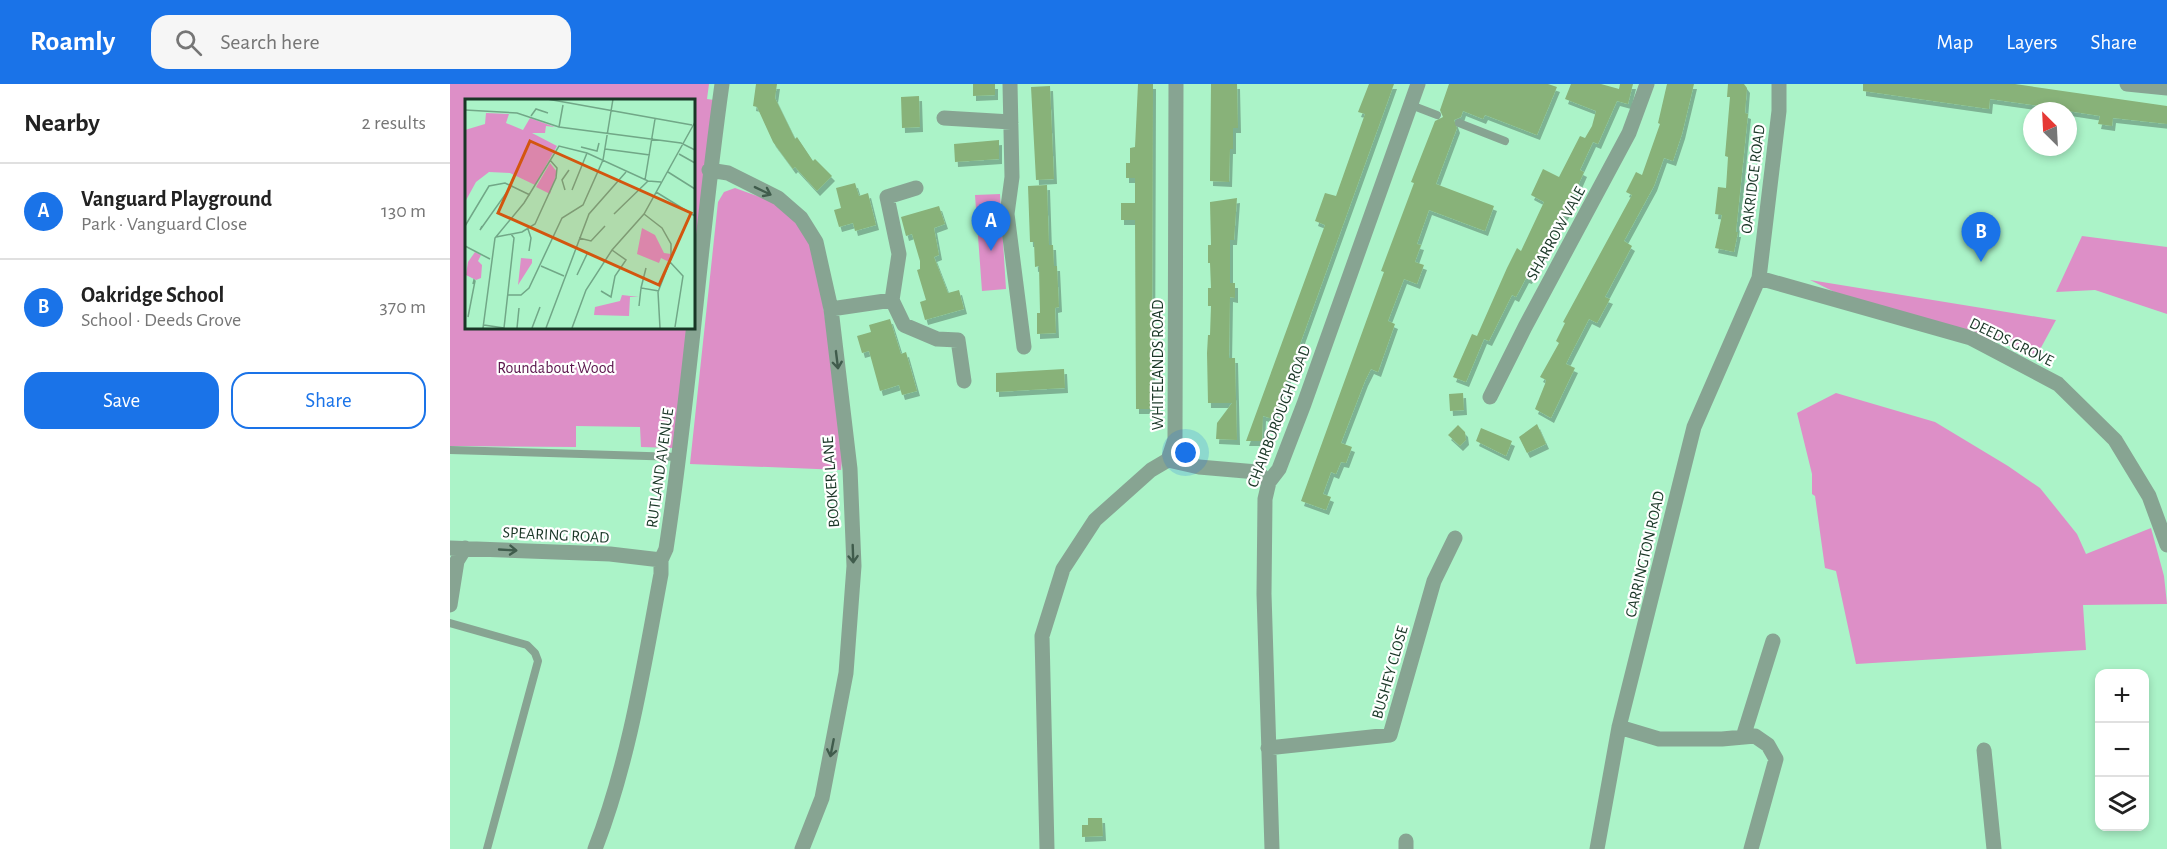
<!DOCTYPE html>
<meta charset="utf-8">
<style>
body{margin:0;font-family:"Alegreya Sans",sans-serif;background:#f6f6f6;color:#222}
.controls{position:absolute;right:18px;bottom:18px;display:grid;overflow:hidden;border-radius:12px;box-shadow:0 3px 9px #0003}
.controls button{width:54px;height:54px;display:grid;place-items:center;padding:0;border:0;border-bottom:2px solid #e0e0e0;background:#fff;color:#222;font:30px sans-serif}
.compass{position:absolute;left:1573px;top:18px;width:54px;height:54px;border-radius:50%;background:#fff;box-shadow:0 3px 9px #0003;rotate:336deg}
.you{position:absolute;left:736px;top:369px;width:21px;height:21px;margin:-15px;border:4px solid #fff;border-radius:50%;background:#1a73e8;box-shadow:0 0 0 9px #1a73e833}
.badge{display:grid;place-items:center;width:39px;height:39px;border-radius:50%;background:#1a73e8;color:#fff;font-size:20px;font-weight:700}
.pin{position:absolute;translate:-50% -50px;filter:drop-shadow(0 2px 3px #0008)}
.pin::after{content:'';position:absolute;top:32px;width:21px;height:18px;background:inherit;clip-path:polygon(0 0,100% 0,50% 100%)}
.list{margin:0;padding:0;list-style:none}
h2{display:flex;justify-content:space-between;align-items:center;height:78px;margin:0;padding:0 24px;font-size:26px}
h2 small{font-size:20px;font-weight:400;color:#767676}
.list li{display:grid;grid-template-columns:39px 1fr auto;gap:18px;align-items:center;box-sizing:border-box;height:96px;padding:0 24px;border-top:2px solid #e0e0e0}
.list b{display:block;font-size:22px;white-space:nowrap}
.list p{margin:0;font-size:20px;white-space:nowrap;color:#767676}
.list em{font-size:20px;font-style:normal;color:#767676}
.actions{display:flex;gap:12px;padding:18px 24px}
.actions a{flex:1;padding:14px 0;border:2px solid #1a73e8;border-radius:18px;text-align:center;font-size:21px;color:#1a73e8}
.actions .main{background:#1a73e8;color:#fff}
.icon{flex:none;width:33px;height:33px;fill:none;stroke:currentColor;stroke-width:2;stroke-linecap:round;stroke-linejoin:round}
.map{position:relative;flex:none;width:1717px;height:765px;overflow:hidden}
header{display:flex;align-items:center;gap:36px;box-sizing:border-box;height:84px;padding:0 30px;background:#1a73e8;color:#fff}
header strong{font-size:28px}
nav{display:flex;gap:33px;margin-inline-start:auto;font-size:21px}
.search{width:420px;height:54px;background:#f6f6f6;display:flex;align-items:center;gap:15px;box-sizing:border-box;padding:0 21px;border-radius:18px;color:#767676;font-size:22px}
main{display:flex}
aside{flex:1;background:#fff}
.map>svg:first-child{display:block}
.green{fill:#dd8fc7}
.building{fill:#88b279;filter:url(#shadow)}
.lines{fill:none;stroke-linecap:round;stroke-linejoin:round}
.lane{stroke:#87a492;stroke-width:8}
.street{stroke:#87a492;stroke-width:15}
.oneway{stroke:#405c4c}
.labels{text-anchor:middle;stroke-width:4.5;stroke-linejoin:round;paint-order:stroke}
.street-label{font-size:16px;fill:#193626;stroke:#fff}
.park-label{font-size:16px;fill:#5b164d;stroke:#fff}
.inset-road{fill:none;stroke:#71a787;stroke-width:1.5}
.view{fill:#d3560f;fill-opacity:0.15;stroke:#d3560f;stroke-width:3}
.inset-edge{fill:none;stroke:#193626;stroke-width:3}
</style>
<header>
<strong>Roamly</strong>
<div class="search"><svg class="icon" aria-label="search" viewBox="0 0 24 24"><circle cx="10" cy="10" r="6"/><path d="M15 15l6 6"/></svg>Search here</div>
<nav><a>Map</a><a>Layers</a><a>Share</a></nav>
</header>
<main>
<aside>
<h2>Nearby<small>2 results</small></h2>
<ul class="list">
<li><span class="badge">A</span><div><b>Vanguard Playground</b><p>Park · Vanguard Close</p></div><em>130 m</em></li>
<li><span class="badge">B</span><div><b>Oakridge School</b><p>School · Deeds Grove</p></div><em>370 m</em></li>
</ul>
<div class="actions"><a class="main">Save</a><a>Share</a></div>
</aside>
<div class="map">
<svg width="1717" height="765" viewBox="0 0 1717 765">
<defs>
<filter id="shadow"><feDropShadow dx="3" dy="5" stdDeviation="0" flood-color="#0004"/></filter>
</defs>
<rect width="100%" height="100%" fill="#abf3c8"/>
<path class="green" d="M0,0H259L257,15L264,16L243,197V16H16V243H238L224,364L191,363L190,343L126,342V363L0,362Z
M285,104L318,116L345,132L365,169L394,358L391,386L240,380L268,118L274,108Z
M550,110L556,205L532,207L525,111Z
M1632,152L1717,163V230L1645,206L1606,208Z
M1360,196L1606,236L1587,271L1507,244L1401,216Z
M1386,309L1485,338L1558,382L1590,404L1627,450L1636,470L1701,444L1714,492L1717,520L1633,521L1636,566L1406,580L1386,487L1375,484L1365,412L1362,410V390L1347,329Z"/>
<path class="building" d="M306,0H327L325,14L345,55L347,53L363,77L365,75L382,92L367,107L345,83L343,85L323,58L307,23L303,22Z
M523,0H545V11L523,12Z
M688,0H703L702,304H705V325H686L685,136H671V119H685V94H676V79H680V64L685,63Z
M761,0H787L788,44H783V65H780L779,98L760,97Z
M919,0H944L823,335L813,332L812,357H796L875,141L865,137L875,109L886,112L915,30L908,28Z
M999,0H1098L1107,3L1087,51L1035,31L1033,35L1013,27L1011,33L1004,36L1007,44L986,100L1044,122L1035,147L979,126L967,160L971,161L965,178L974,181L967,200L954,195L938,237L945,240L928,288L921,285L915,297L891,359L902,363L896,379L891,378L886,390L881,388L873,410L881,413L876,426L851,417L934,188L931,187L964,99L961,98L985,37L993,33L990,26Z
M1121,0H1151L1169,5L1170,0H1183L1178,20L1167,17L1148,60L1143,58L1130,86L1134,88L1116,129L1104,147L1101,146L1079,195L1076,194L1066,213L1062,211L1039,257L1034,255L1016,298L1003,293L1022,250L1027,252L1057,184L1067,164L1071,167L1094,118L1081,111L1093,85L1109,93L1130,52L1135,54L1142,42L1146,27L1115,15Z
M1217,0H1244L1232,50L1223,77L1214,74L1204,102L1174,157L1182,162L1155,213L1160,215L1147,239L1139,235L1122,268L1116,280L1125,284L1101,334L1085,325L1095,300L1096,296L1090,293L1109,259L1106,257L1115,239L1113,238L1182,111L1176,108L1186,88L1192,91L1210,40L1208,39Z
M1278,0H1294L1297,4L1295,29L1298,30L1286,148H1288L1284,168L1265,164L1272,131L1265,130L1268,103L1276,104L1278,73L1275,72L1280,13H1277Z
M1413,0H1565L1717,22V40L1663,34L1662,42L1648,40L1650,32L1618,27H1589L1590,22L1540,15L1539,25L1413,7Z
M600,2L604,95L586,96L581,3Z
M469,12L470,43L452,44L451,13Z
M549,56V75L505,78L504,60Z
M405,99L409,112L418,109L426,141L405,147L403,139L389,143L384,126L391,124L386,104Z
M597,101L599,161H603L604,182H607L609,223L605,224L606,249L587,250V229H590L589,182L585,183L584,158H580L578,102Z
M787,114L784,156H780V199H785V214L780,213L779,274H785L787,356L766,355L767,339L782,319H758L757,269L758,251H760L761,222H758V204H761L760,179H758V161H761L760,118Z
M489,122L495,140L484,144L489,171L484,173L498,209L509,206L514,225L475,236L470,218L476,216L467,186L470,185V177L462,150L456,152L451,133Z
M440,235L451,270L456,268L467,307L452,311L449,301L430,307L419,267L412,269L407,252L421,248L419,241Z
M614,285L615,304L546,308V289Z
M1013,309L1014,326L1000,327L999,310Z
M1087,340L1096,360L1077,369L1069,353Z
M1008,341L1015,348L1016,356L1010,362L998,351Z
M1031,344L1062,357L1056,372L1026,357Z
M638,734H652L653,752L632,753V741H638Z"/>
<g class="lines">
<path class="lane" d="M961,21L987,31
M1009,39L1055,57
M0,366L229,373
M0,539L77,561L85,569L88,577L37,765"/>
<path class="street" d="M560,0L562,93L557,130L574,263
M1677,0L1717,4
M494,34L561,38
M259,86L278,89L328,114L351,134L366,158L381,225L400,385L404,482L396,589L372,714L352,765
M466,104L437,113L449,170L442,216L454,241L487,255L508,256L514,297
M1309,194L1521,254L1608,300L1665,356L1699,412L1717,461
M381,225L442,216
M1040,313L1075,243L1179,49L1197,0
M718,376L749,383L807,388L819,398
M0,464L160,470L211,476
M0,521L7,477L15,464
M1169,643L1209,655H1272L1305,652L1318,661L1326,675L1301,765
M1293,653L1323,557
M818,664L940,651L984,497L1005,454
M1534,666L1544,765
M145,765C179,678 194,581 211,490V476L216,465C240,310 250,155 272,0
M597,765L592,552L613,485L645,436L701,386L718,376L725,355L726,0
M822,765L814,510L815,415L819,398L829,385L854,320L968,0
M956,765V757
M1147,765L1169,643L1244,343L1309,194L1329,27V0"/>
</g>
<defs><path id="oneway-shaft" d="M-6 0H5M1.5-3L5.5 0L1.5 3" fill="none" stroke-width="1.6" stroke-linecap="round" stroke-linejoin="round" transform="scale(1.5)"/></defs>
<g class="oneway">
<use href="#oneway-shaft" transform="translate(313 107) rotate(26)"/>
<use href="#oneway-shaft" transform="translate(387 276) rotate(83)"/>
<use href="#oneway-shaft" transform="translate(58 466) rotate(3)"/>
<use href="#oneway-shaft" transform="translate(403 470) rotate(88)"/>
<use href="#oneway-shaft" transform="translate(382 664) rotate(101)"/>
</g>
<g class="labels">
<g class="street-label">
<text transform="translate(1302 95) rotate(-83)" y="6">OAKRIDGE ROAD</text>
<text transform="translate(1105 149) rotate(-61)" y="6">SHARROW VALE</text>
<text transform="translate(1562 257) rotate(26)" y="6">DEEDS GROVE</text>
<text transform="translate(707 281) rotate(-90)" y="6">WHITELANDS ROAD</text>
<text transform="translate(828 332) rotate(-69)" y="6">CHAIRBOROUGH ROAD</text>
<text transform="translate(209 384) rotate(-82)" y="6">RUTLAND AVENUE</text>
<text transform="translate(380 398) rotate(-94)" y="6">BOOKER LANE</text>
<text transform="translate(106 450) rotate(3)" y="6">SPEARING ROAD</text>
<text transform="translate(1194 470) rotate(-77)" y="6">CARRINGTON ROAD</text>
<text transform="translate(939 588) rotate(-74)" y="6">BUSHEY CLOSE</text>
</g>
<g class="park-label">
<text x="106" y="289">Roundabout Wood</text>
</g>
</g>
<g transform="translate(15 15)">
<rect width="230" height="230" fill="#abf3c8"/>
<path d="M21,14L44,15L41,24L58,31L65,19L90,28L81,27L80,34H67L92,47L70,86L45,74L24,73L11,83L0,103V31L20,25ZM85,64L92,73L85,95L71,88ZM177,129L190,136L199,154L206,155L204,163L196,159L194,164L172,155ZM10,153L16,156L13,162L17,166L16,179L11,181L1,176L3,163ZM56,159L67,160V164L53,186ZM157,196L174,198H165L164,217L129,216L130,208L155,202Z" fill="#dd8fc7"/>
<path class="inset-road" d="M82,0L227,26M0,11L52,14L94,28L216,44L230,51M66,17L71,10L83,14M94,28L98,6M116,48L132,52L134,44M140,50L185,56M214,55L230,64M203,73L230,90M180,81L190,20M100,91L97,81L104,71M107,91L122,54M191,93L230,117M149,115L183,82M179,115L197,129L206,145V159L193,193L195,229M0,127L24,87L40,84L65,96M17,127L15,131L47,86M63,130L66,139L64,152M31,138L57,133L70,125L91,79L92,69L85,61M114,139L126,142L140,127M0,147L25,160M205,163L218,177L210,228M76,167L99,177M181,169L176,189L194,192M112,176L123,153M136,192L146,198L150,177L161,161L147,151M43,196H56L64,189L97,119L118,106L138,61L148,0M174,207L176,189M3,218L10,182L9,181L8,185M19,226L39,229M18,229L30,139L59,104L94,47L122,54L183,82L196,83M39,229L49,139L46,135M52,229L54,209M67,229L75,208M81,229L124,115L161,73M107,229L121,191L147,151L179,115L230,23"/>
<path class="view" d="M65,42L226,114L194,186L33,114Z"/>
<rect width="230" height="230" class="inset-edge"/>
</g>
</svg>
<div class="controls">
<button>+</button>
<button>−</button>
<button><svg class="icon" aria-label="layers" viewBox="0 0 24 24"><path d="M12 4l9 5-9 5-9-5zM3 14l9 5 9-5"/></svg></button>
</div>
<svg class="compass" viewBox="-18 -18 36 36"><path d="M0-13l5 13h-10z" fill="#e53935"/><path d="M0 13l5-13h-10z" fill="#767676"/></svg>
<div class="you"></div>
<div class="pin badge" style="left:541px;top:167px">A</div>
<div class="pin badge" style="left:1531px;top:178px">B</div>
</div>
</main>
